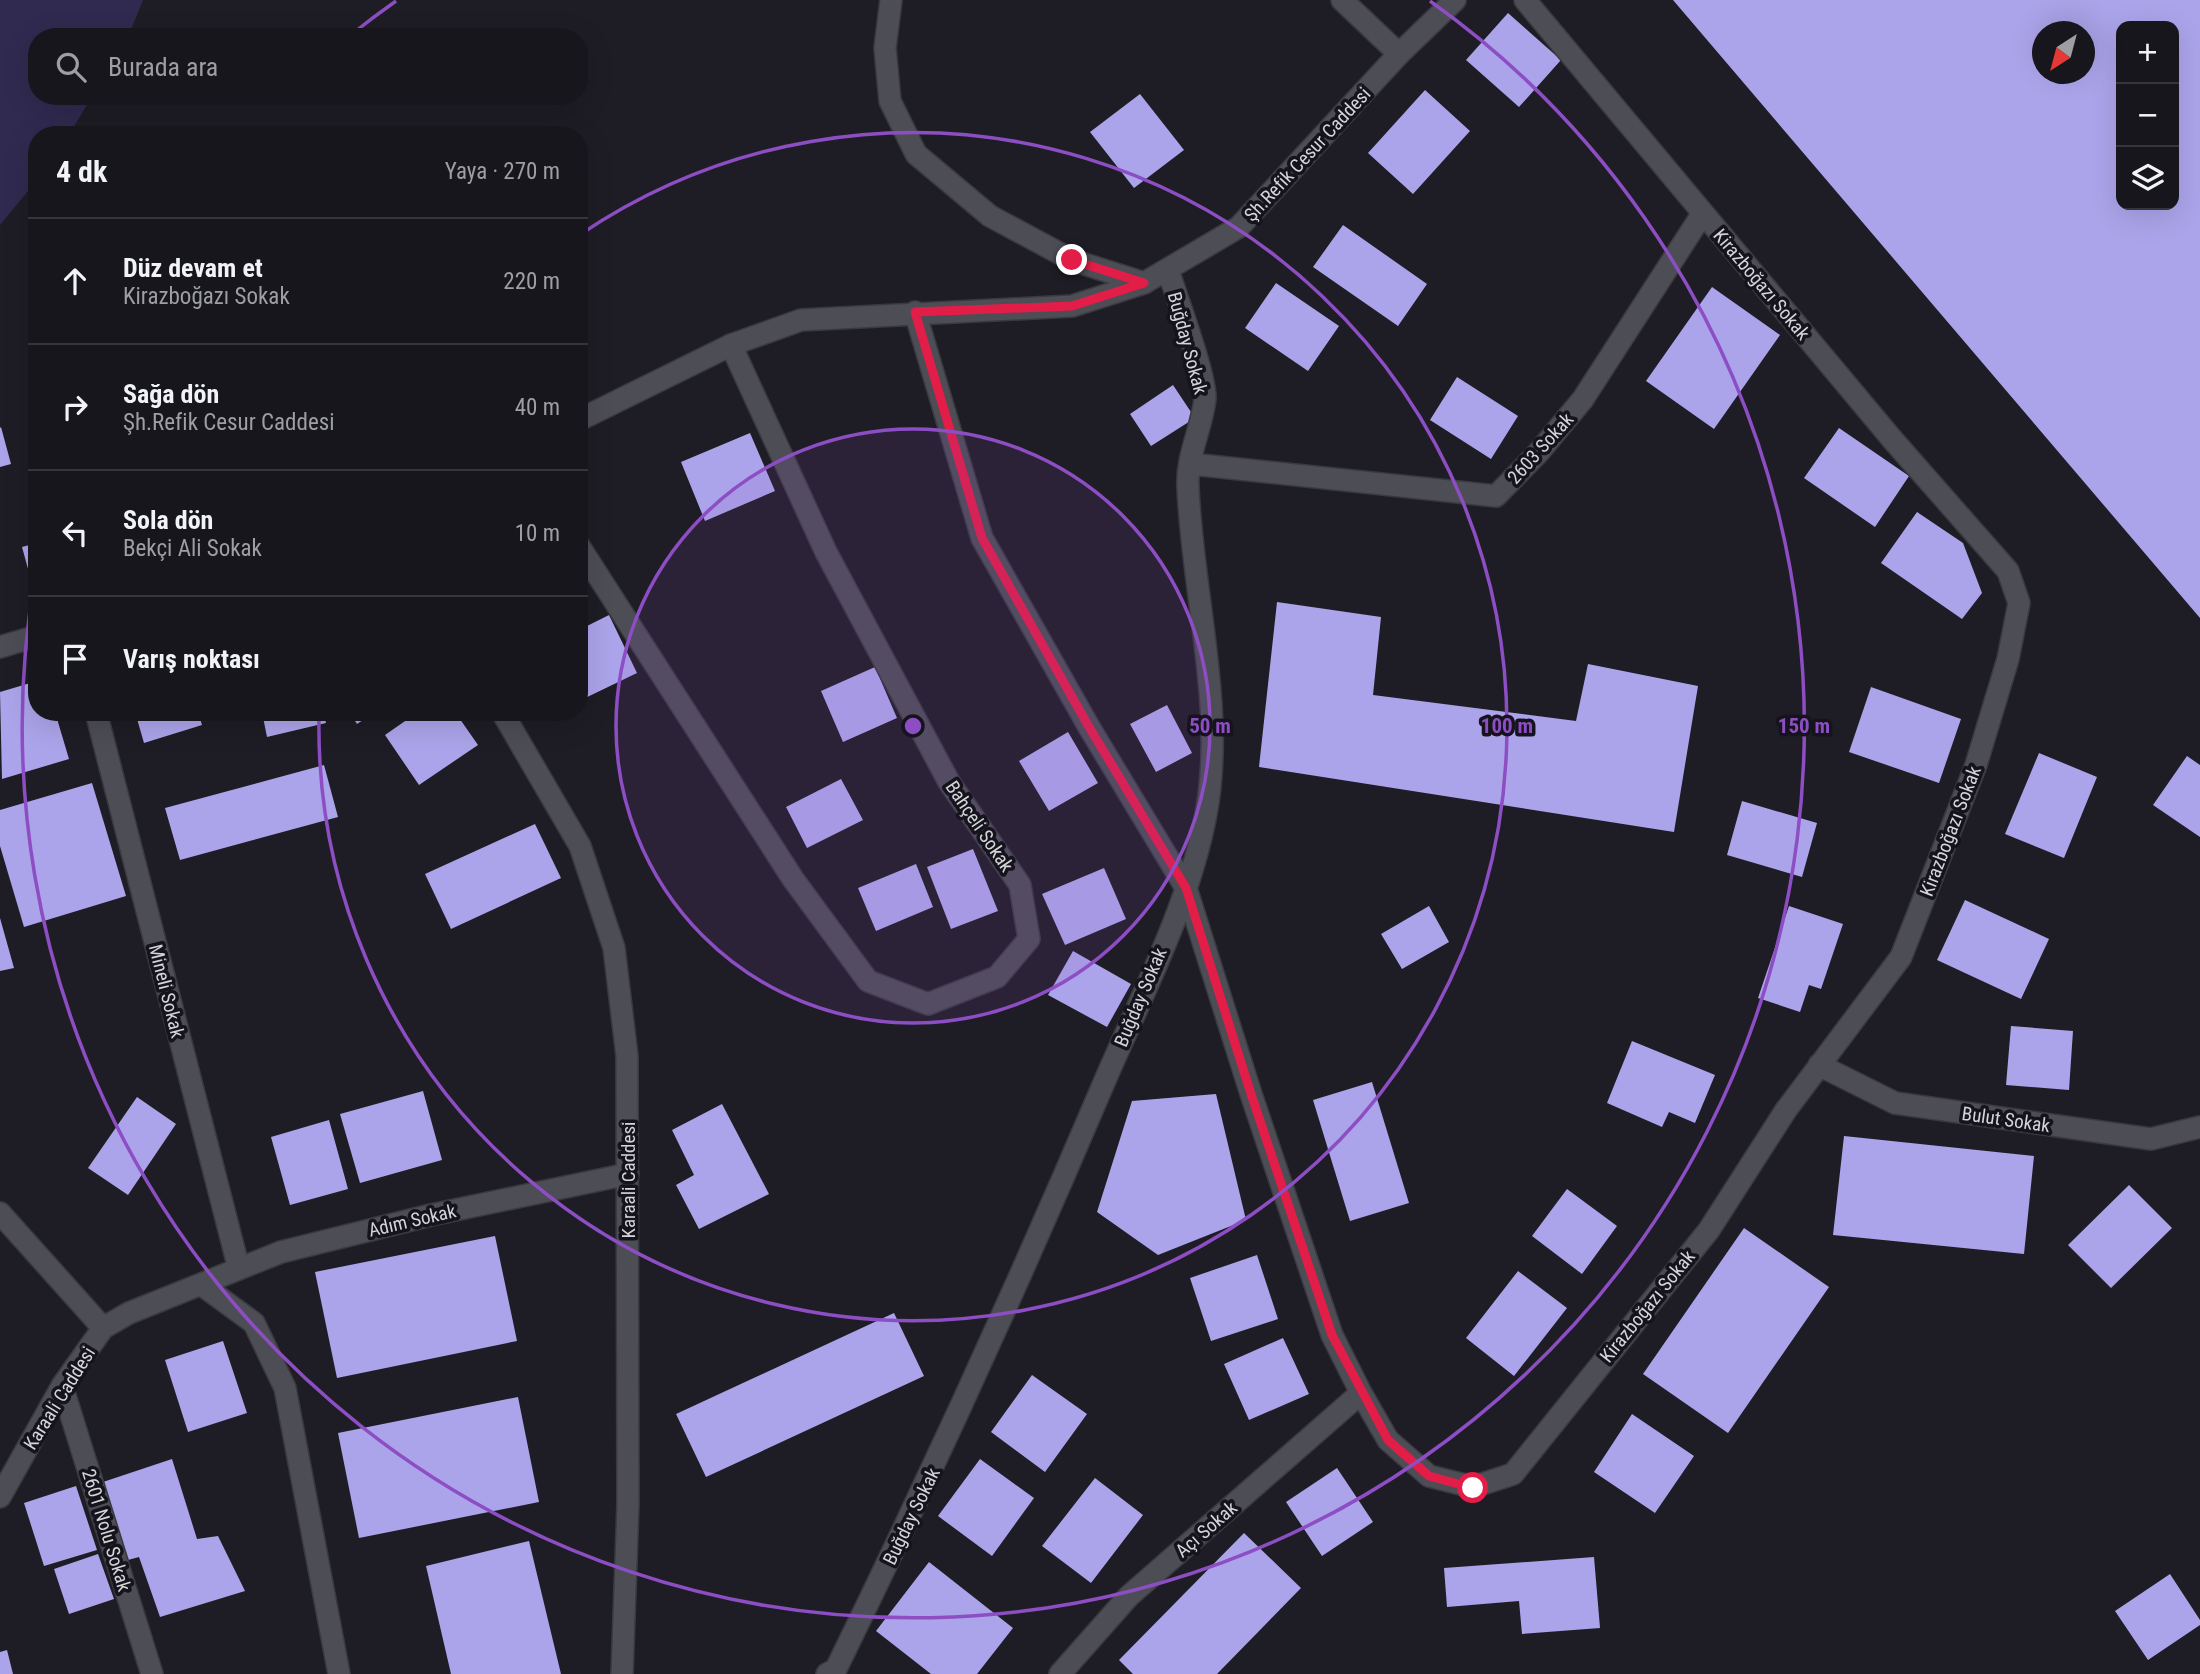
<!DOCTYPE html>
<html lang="tr">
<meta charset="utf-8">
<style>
body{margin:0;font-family:"Roboto Condensed",sans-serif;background:#232329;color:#f1f3f6}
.controls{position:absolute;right:21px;top:21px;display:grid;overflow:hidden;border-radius:14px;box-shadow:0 7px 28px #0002}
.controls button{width:63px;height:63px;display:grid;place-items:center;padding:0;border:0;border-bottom:2px solid #35353b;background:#16161c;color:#f1f3f6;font:35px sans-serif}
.compass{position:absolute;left:2032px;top:21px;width:63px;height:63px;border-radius:50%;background:#16161c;box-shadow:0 7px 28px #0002;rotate:216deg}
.stop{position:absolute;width:21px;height:21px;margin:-16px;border:5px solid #e11d48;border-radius:50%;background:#fff}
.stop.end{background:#e11d48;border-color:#fff;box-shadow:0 2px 7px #0008}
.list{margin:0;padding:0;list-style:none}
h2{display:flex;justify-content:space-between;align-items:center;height:91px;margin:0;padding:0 28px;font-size:30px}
h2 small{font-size:23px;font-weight:400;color:#9e9fa3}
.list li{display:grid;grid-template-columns:46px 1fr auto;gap:21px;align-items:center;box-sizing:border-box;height:126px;padding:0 28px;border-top:2px solid #35353b}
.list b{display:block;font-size:26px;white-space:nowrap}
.list p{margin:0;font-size:23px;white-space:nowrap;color:#9e9fa3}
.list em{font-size:23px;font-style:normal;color:#9e9fa3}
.icon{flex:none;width:38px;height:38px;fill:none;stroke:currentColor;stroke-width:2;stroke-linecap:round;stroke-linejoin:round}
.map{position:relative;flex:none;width:2200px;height:1674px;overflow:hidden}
.search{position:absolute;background:#16161c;box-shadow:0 7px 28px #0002;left:28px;top:28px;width:560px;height:77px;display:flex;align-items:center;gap:18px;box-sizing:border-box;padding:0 24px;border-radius:28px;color:#9e9fa3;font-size:26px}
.panel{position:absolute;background:#16161c;box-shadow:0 7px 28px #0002;left:28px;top:126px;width:560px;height:595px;border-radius:28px}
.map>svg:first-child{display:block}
.green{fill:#302a50}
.building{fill:#aca4ea;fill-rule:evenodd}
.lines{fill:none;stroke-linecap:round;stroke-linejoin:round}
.minor-casing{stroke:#39393f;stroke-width:24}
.tertiary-casing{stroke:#39393f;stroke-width:24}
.minor{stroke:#4d4d56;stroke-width:21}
.tertiary{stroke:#4d4d56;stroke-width:21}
.route{stroke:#e11d48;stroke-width:9}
.ring{fill:none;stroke:#8d4ec4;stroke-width:3.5}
.labels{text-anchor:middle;stroke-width:7;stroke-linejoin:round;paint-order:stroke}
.street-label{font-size:19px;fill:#d4d4d9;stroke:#15141c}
.centre{fill:#8d4ec4;stroke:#15141c;stroke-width:3.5}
.ring-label{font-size:21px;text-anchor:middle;font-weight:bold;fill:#8d4ec4;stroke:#15141c;stroke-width:7;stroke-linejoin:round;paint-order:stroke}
</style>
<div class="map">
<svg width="2200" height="1674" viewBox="0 0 2200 1674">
<rect width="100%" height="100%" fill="#1e1d25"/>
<path class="green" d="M0,0H143L128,37H37V96H92L69,135H37V180L0,225Z"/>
<path class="building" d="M1673,0H2200V618ZM2121,26H2174V205H2121ZM2042,32H2084V74H2042Z
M1508,13L1561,60L1519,107L1466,60Z
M1425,90L1470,131L1413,194L1368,153Z
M1140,94L1184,150L1134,188L1090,132Z
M1343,225L1427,284L1398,326L1313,267Z
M1276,283L1339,326L1308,371L1245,328Z
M1712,287L1780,335L1714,429L1646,381Z
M1457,377L1518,416L1491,459L1430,420Z
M1173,385L1195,418L1151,446L1130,414Z
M1,427L11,464L0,467V428Z
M1839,428L1909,476L1875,527L1804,478Z
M750,433L775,491L705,521L681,462Z
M1917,512L1963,543L1982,593L1962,619L1881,563Z
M37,543V598H36L22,547Z
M1277,602L1381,617L1373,695L1576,721L1588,664L1698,686L1674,832L1259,767Z
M609,615L637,673L579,701V630Z
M875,667L897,718L843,742L821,691Z
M37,681V712H55L69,759L2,779L0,692Z
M1871,687L1961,719L1939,783L1849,752Z
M1167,705L1192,753L1156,772L1130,724Z
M135,712H198L202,725L144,743Z
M262,712H324L326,723L267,737Z
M349,712H375L357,724Z
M418,712H455L478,745L419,785L385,735Z
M1068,732L1098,783L1049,811L1019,761Z
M2039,753L2097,777L2064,858L2005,834Z
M2187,756L2200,765V837L2153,805Z
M324,765L338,817L180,860L165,808Z
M841,779L863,820L807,848L786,807Z
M92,783L126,896L24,927L0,846V810Z
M1742,801L1817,823L1802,877L1727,855Z
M535,824L561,878L451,929L425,874Z
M973,849L998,911L951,929L927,867Z
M916,864L933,907L876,931L858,888Z
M1104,868L1126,919L1065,945L1042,894Z
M1965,900L2049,939L2021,999L1937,960Z
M1429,906L1449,942L1402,969L1381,934Z
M1789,906L1843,924L1821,989L1809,985L1800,1012L1758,998Z
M0,918L14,968L0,971Z
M1073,951L1131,984L1107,1027L1048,995Z
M2011,1026L2073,1031L2069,1090L2006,1085Z
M1632,1041L1715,1075L1695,1123L1669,1112L1662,1127L1607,1103Z
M1372,1082L1409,1203L1350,1221L1313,1100Z
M423,1091L442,1160L360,1183L340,1114Z
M1216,1094L1246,1220L1158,1255L1097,1212L1132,1101Z
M137,1097L176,1124L128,1195L88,1168Z
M722,1104L769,1194L699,1229L676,1185L694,1175L672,1130Z
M329,1120L348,1189L290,1205L271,1137Z
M1844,1136L2034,1156L2024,1254L1833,1235Z
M2129,1185L2172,1228L2111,1288L2068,1245Z
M1567,1189L1617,1226L1582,1274L1532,1236Z
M1744,1228L1829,1287L1728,1433L1643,1374Z
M495,1236L517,1341L337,1378L315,1272Z
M1257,1255L1278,1319L1211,1341L1190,1278Z
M1518,1271L1567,1308L1514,1376L1466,1338Z
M894,1313L924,1376L706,1477L676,1414Z
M1283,1338L1309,1394L1249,1420L1224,1364Z
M223,1341L247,1413L188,1432L165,1360Z
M1032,1375L1087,1414L1045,1472L991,1432Z
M518,1397L539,1502L359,1538L338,1433Z
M1632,1414L1694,1456L1655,1513L1594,1472Z
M172,1459L197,1539L218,1536L245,1591L160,1617L139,1557L128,1560L103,1482Z
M980,1459L1034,1498L992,1556L938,1516Z
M1337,1468L1373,1522L1322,1556L1286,1502Z
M1095,1478L1143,1515L1091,1583L1042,1546Z
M76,1486L97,1550L44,1566L24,1503Z
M1244,1533L1301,1588L1217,1674H1133L1119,1660Z
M529,1541L561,1674H451L426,1566Z
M98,1554L114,1599L69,1614L54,1569Z
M1594,1557L1600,1628L1522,1634L1519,1601L1447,1607L1444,1568Z
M929,1562L1013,1628L977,1674H931L876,1631Z
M2170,1574L2200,1620V1625L2148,1660L2115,1611Z
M7,1650L13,1674H0V1652Z"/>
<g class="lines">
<g class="minor-casing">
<path id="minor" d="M891,0L885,48L890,101L916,154L990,216L1072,260L1144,283
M1342,0L1399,54
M915,312L982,538L1089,727L1186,888L1251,1094L1332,1335L1361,1393L1388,1440L1429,1476L1473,1487L1513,1474L1709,1230L1786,1110L1901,957L1976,765L2008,659L2019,603L2008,571L1892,439L1525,0
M1191,464L1496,496L1539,452L1583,399L1703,213
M579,546L793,879L868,981L928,1004L997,977L1029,939L1020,885L949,782L826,552L731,345
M96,712L239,1269
M502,712L580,846L614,948L627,1056L628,1504L622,1674
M1819,1065L1895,1103L2151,1139L2200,1127
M0,1213L103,1328
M202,1285L254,1323L285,1388L339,1674
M62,1386L152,1674
M0,1497L62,1386L103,1328L129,1313L281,1252L431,1215L628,1174
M827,1674L836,1669C929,1479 1017,1287 1100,1092C1138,1002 1188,910 1206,814C1226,709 1192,592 1188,487C1186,457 1202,428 1205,399C1207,379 1176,295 1168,270
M1060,1674L1129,1596L1361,1393"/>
</g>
<g class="tertiary-casing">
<path id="tertiary" d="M579,420L731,345L801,320L1072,306L1144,283L1239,227L1399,54L1455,0
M0,647L37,636"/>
</g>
<use href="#minor" class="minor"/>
<use href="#tertiary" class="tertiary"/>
</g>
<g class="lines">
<path class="route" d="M1072,260L1144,283L1072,306L915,312L982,538L1089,727L1186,888L1251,1094L1332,1335L1388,1440L1429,1476L1473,1488"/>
</g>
<circle cx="913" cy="726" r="297" fill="#8d4ec4" fill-opacity=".12"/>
<g class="ring">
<circle cx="913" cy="726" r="297"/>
<path d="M581 234A594 594 0 1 1 319 716"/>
<path d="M352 34A891 891 0 0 1 396 1M1430 1A891 891 0 1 1 36 571"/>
</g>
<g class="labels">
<g class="street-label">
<text transform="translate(1307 154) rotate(-47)" y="7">Şh.Refik Cesur Caddesi</text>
<text transform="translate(1762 284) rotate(50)" y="7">Kirazboğazı Sokak</text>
<text transform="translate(1188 343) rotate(75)" y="7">Buğday Sokak</text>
<text transform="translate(1540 448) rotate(-48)" y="7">2603 Sokak</text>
<text transform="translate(980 826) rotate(56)" y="7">Bahçeli Sokak</text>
<text transform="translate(1950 831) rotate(-69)" y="7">Kirazboğazı Sokak</text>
<text transform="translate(167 991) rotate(76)" y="7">Mineli Sokak</text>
<text transform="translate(1140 997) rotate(-67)" y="7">Buğday Sokak</text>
<text transform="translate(2006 1119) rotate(8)" y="7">Bulut Sokak</text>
<text transform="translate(628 1180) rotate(-90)" y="7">Karaali Caddesi</text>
<text transform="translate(412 1220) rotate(-13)" y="7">Adım Sokak</text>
<text transform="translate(1647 1306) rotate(-51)" y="7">Kirazboğazı Sokak</text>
<text transform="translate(59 1398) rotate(-58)" y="7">Karaali Caddesi</text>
<text transform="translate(911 1516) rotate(-64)" y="7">Buğday Sokak</text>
<text transform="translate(1206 1529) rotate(-41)" y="7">Açı Sokak</text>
<text transform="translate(107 1530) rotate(73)" y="7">2601 Nolu Sokak</text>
</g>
</g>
<circle cx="913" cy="726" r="10" class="centre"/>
<g class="ring-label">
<text x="1210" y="733">50 m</text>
<text x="1507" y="733">100 m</text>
<text x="1804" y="733">150 m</text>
</g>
</svg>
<div class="controls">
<button>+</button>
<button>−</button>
<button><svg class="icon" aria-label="layers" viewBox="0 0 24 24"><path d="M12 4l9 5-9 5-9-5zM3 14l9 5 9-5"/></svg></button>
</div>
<svg class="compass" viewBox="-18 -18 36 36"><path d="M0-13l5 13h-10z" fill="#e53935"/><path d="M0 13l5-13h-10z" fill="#9e9fa3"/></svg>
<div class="stop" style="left:1473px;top:1488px"></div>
<div class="stop end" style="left:1072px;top:260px"></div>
<div class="search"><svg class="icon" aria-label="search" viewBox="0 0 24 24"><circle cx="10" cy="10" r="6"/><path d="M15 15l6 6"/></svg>Burada ara</div>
<section class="panel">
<h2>4 dk<small>Yaya · 270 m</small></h2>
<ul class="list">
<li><svg class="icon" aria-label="ahead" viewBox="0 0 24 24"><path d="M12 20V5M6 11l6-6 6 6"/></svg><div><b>Düz devam et</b><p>Kirazboğazı Sokak</p></div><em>220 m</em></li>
<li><svg class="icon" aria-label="right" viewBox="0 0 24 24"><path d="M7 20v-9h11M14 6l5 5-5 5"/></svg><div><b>Sağa dön</b><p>Şh.Refik Cesur Caddesi</p></div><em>40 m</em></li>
<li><svg class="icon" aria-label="left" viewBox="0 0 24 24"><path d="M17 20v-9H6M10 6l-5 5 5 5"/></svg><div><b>Sola dön</b><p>Bekçi Ali Sokak</p></div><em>10 m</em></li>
<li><svg class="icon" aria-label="arrive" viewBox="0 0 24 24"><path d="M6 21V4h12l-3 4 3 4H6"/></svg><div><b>Varış noktası</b></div></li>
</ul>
</section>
</div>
